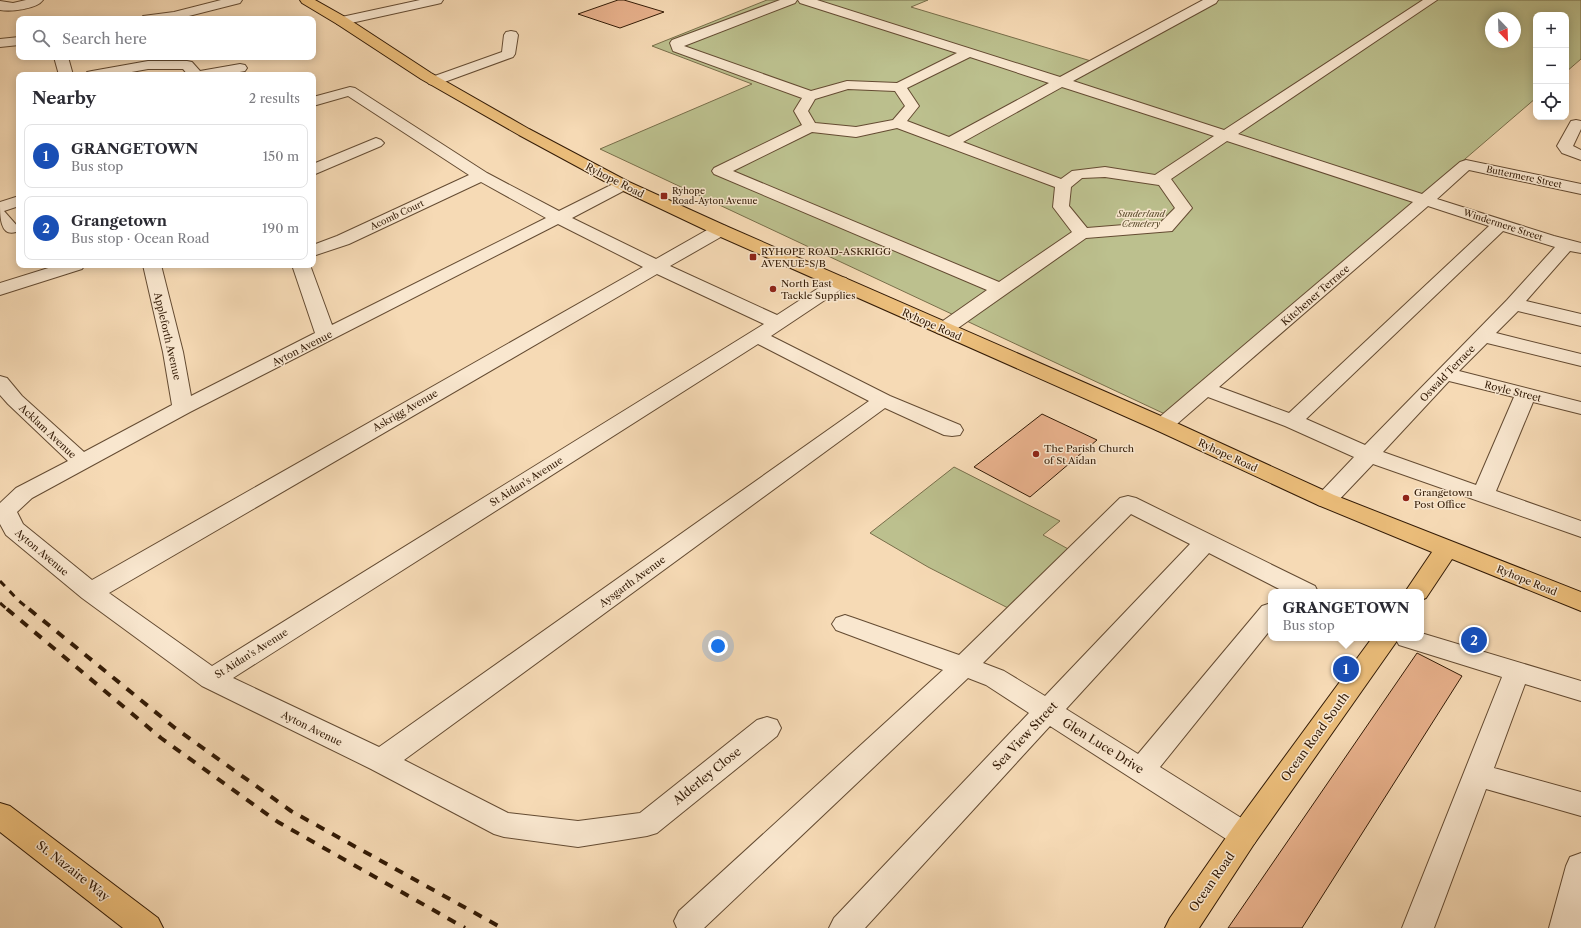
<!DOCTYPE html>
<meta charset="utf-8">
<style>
body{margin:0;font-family:"Libre Caslon Text",serif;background:#f2f2f3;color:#2b2b33}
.controls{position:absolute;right:12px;top:12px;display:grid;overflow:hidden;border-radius:8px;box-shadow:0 2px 10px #0003}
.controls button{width:36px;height:36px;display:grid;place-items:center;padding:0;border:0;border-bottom:1px solid #e1e1e2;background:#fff;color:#2b2b33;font:20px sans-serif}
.compass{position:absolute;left:1485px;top:12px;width:36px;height:36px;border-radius:50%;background:#fff;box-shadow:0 2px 10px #0003;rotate:157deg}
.you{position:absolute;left:718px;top:646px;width:14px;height:14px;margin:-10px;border:3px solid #fff;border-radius:50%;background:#1a73e8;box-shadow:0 0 0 6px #1a73e833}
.badge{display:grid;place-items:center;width:26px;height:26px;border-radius:50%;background:#8f2418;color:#fff;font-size:13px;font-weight:700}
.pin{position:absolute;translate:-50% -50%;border:2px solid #fff;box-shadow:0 1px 4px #0006}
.popup{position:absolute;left:1268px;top:589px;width:156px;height:52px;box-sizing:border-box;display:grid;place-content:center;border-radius:8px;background:#fff;filter:drop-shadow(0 1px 3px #0005);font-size:13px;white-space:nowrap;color:#7c7c81}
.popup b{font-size:15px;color:#2b2b33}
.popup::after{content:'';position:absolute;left:50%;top:100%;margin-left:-8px;border:8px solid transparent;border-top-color:#fff}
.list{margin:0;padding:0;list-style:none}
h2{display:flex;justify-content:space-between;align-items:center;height:52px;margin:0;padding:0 16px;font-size:17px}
h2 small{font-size:13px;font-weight:400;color:#7c7c81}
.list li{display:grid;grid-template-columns:26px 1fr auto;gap:12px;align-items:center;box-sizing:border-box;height:64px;margin:0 8px 8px;padding:0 8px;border:1px solid #e1e1e2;border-radius:8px}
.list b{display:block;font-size:15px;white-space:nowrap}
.list p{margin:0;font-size:13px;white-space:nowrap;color:#7c7c81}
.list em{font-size:13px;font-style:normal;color:#7c7c81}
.icon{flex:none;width:22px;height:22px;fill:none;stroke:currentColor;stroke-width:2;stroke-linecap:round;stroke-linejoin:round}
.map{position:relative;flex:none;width:1581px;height:928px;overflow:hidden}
.search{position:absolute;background:#fff;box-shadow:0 2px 10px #0003;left:16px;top:16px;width:300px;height:44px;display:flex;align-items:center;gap:10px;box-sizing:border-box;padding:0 14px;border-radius:8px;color:#7c7c81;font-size:15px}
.panel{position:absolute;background:#fff;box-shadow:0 2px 10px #0003;left:16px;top:72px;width:300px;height:196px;border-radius:8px}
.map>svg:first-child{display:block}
.green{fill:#bcc08e;stroke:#786e4a;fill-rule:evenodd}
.building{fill:#e8b18c;stroke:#331b06}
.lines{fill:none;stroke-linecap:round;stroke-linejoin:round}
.minor-casing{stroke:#644b32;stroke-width:2}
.major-casing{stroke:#331b06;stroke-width:2}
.highway-casing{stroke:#331b06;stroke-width:2}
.minor{fill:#f9e7cf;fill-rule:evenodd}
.major{fill:#ebbd7a;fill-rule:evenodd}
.highway{fill:#ebbd7a;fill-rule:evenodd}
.rail-far1{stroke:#331b06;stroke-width:3;stroke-dasharray:7 7;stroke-linecap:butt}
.rail{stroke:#331b06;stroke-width:4;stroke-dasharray:9 9;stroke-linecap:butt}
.poi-dot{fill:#8f2418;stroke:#f9e7cf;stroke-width:1.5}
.labels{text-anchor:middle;stroke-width:3;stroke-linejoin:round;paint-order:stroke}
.far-street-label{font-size:9px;fill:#331b06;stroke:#f9e7cf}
.far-poi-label{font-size:9px;fill:#331b06;stroke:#f9e7cf;text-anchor:start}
.far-park-label{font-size:9px;font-style:italic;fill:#5c4d2f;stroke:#f9e7cf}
.street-label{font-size:10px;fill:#331b06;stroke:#f9e7cf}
.poi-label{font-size:10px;fill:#331b06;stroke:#f9e7cf;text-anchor:start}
.near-street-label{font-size:12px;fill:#331b06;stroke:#f9e7cf}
</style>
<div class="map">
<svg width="1581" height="928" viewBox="0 0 1581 928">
<rect width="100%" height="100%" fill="#f6dab5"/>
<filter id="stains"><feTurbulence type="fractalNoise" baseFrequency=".005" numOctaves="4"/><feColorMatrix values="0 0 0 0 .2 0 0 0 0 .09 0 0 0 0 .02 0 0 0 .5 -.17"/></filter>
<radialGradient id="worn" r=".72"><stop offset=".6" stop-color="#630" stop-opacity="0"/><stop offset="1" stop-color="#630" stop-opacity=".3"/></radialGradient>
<path class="green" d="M767,0H928L911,7L1091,61L1204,0H1581V59L1566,72V15H1536V98L1167,415L600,149L752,84L652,46ZM1491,18H1515V42H1491Z
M954,467L1060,521L1043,535L1070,550L1010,609L928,567L870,533Z"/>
<path class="building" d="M618,0H624L664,12L620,28L578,14Z
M1042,414L1097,440L1030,497L974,467Z
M1417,653L1462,676L1302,928H1228Z"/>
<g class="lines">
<g class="minor-casing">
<path id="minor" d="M26,0H43C37,9 11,12 0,10V1L13,3Z
M221,0H242L240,3L177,19H142L143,16L174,12Z
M420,0H443L441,3L437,4L342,25L337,24L336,21L337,18Z
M780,0H797L795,3L684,46L811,91L847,81L897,83L957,53L800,3L798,0H817L1060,77L1203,0H1218L1216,3L1073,81L1224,130L1423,0H1437L1238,134L1422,194L1460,162L1466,160L1581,184V194L1469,170L1437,199L1554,236L1581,243V253L1570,251L1526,301L1581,314V326L1518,311L1496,333L1581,354V366L1487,343L1459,371L1581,402V414L1533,402L1496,491L1581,521V537L1373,464L1334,505L1326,507L1318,505L1315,500L1318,495L1354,457L1285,426L1208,397L1170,430L1163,431L1156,430L1152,425L1156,420L1413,202L1227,141L1171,179L1192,208L1172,231L1086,238L951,333L944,335L937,333L934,329L937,325L987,290L714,174L712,171L714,168L802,125L794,111L802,98L673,51L670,43L672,40ZM970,57L1049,83L949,137L907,121L919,106L907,88ZM1062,87L1214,136L1155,175L1105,167L1072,171L1061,179L963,142ZM848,89L895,91L905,106L893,120L856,127L815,123L808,111L815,99ZM897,128L1055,187L1053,207L1072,232L999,282L733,171L812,132L856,137ZM1105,177L1159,185L1175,208L1161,222L1087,228L1069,206L1071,187L1082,178ZM1428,206L1489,226L1289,413L1219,387ZM1503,231L1555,247L1507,300L1365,445L1306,419ZM1449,381L1514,397L1476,485L1383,452Z
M511,31L516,32L518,35L515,54L513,57L439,84L434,85L429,84L427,81L429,78L502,52L504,35L506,32Z
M19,37V45L0,47V39Z
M54,57H68L73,75H59Z
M148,61H187L192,62L200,71L240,64L245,65L247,68L245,71L223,75H188L183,69H148L115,75H85L87,72L92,71Z
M350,87L355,88L487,173L559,211L617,182L623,180L629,182L631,185L629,188L572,218L656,259L714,226L720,225L726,226L729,230L726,234L670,266L777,315L834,278L840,277L846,278L849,282L846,286L771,336L890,396L960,425L963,430L960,435L952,436L944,435L885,408L404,760L508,813L578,821L640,813L757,720L767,717L777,720L781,728L777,736L657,833L647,836L578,847L504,837L494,834L371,769L202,686L82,598L6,535L0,524V503L16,488L68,461L8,404L0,395V376L7,378L22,396L84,452L172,405L163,352L143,265H161L183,352L191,396L315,333L292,265H310L332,325L546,218L481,182L349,244L313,256V245L337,236L469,175L348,96L313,106V97ZM558,224L643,267L92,580L23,524L17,512L32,498L190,412ZM657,274L764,324L212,666L109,593ZM758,344L869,401L379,747L233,678Z
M1576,120L1581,121V129L1573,146L1581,150V160L1562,153L1557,146L1571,121Z
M376,138L381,140L384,143L381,146L313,175V164Z
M19,196V206L4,211L19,228L16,232C0,237 0,216 0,202Z
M58,265H85L82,269L0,295V283Z
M1128,496L1136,498L1315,586L1318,592H1285L1209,553L1066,709L1138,754L1262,606L1271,603V629L1160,767L1254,826L1259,835L1254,844L1244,848L1234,844L1050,726L865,928H829L834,918L1029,713L986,685L968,678L704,928H677L674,921L679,911L943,670L836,630L832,624L836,618L845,615L854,618L959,655L1120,498ZM1131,514L1190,544L1045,696L1004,671L983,663Z
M1421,633L1581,681V701L1525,684L1494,768L1581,792V816L1486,789L1434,928H1402L1502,677L1399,645L1395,638H1421Z
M1581,853V928H1549L1566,866L1570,857Z"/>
</g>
<g class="major-casing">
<path id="major" d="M300,0H315L347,18L431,73L529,129L629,182L726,226L1170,420L1334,495L1581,592V611L1452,559L1426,598L1421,600V592H1405L1432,552L1318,505L1156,430L714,234L617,188L519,135L421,79L337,24L302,3Z
M1372,638H1399L1254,844L1199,928H1165L1170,918L1234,826Z"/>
</g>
<g class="highway-casing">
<path id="highway" d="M0,803L10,806L158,918L163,928H123L0,832Z"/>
</g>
<use href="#minor" class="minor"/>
<use href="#major" class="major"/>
<use href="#highway" class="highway"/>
<path class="rail-far1" d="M0,581L19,601L30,610
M0,603L8,610"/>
<path class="rail" d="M7,609L161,738L278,822L465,928
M29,609L175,728L291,811L502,928"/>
</g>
<g class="poi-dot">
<rect x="660" y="192" width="8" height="8" rx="2"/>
<rect x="749" y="253" width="8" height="8" rx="2"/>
<circle cx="773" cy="289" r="4"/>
<circle cx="1036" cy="454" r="4"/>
<circle cx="1406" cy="498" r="4"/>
</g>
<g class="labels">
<g class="far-street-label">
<text transform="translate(1524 177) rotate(12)" y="3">Buttermere Street</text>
<text transform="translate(397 215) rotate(-25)" y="3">Acomb Court</text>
<text transform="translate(1503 225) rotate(18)" y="3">Windermere Street</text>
</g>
<g class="far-poi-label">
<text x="672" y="194">Ryhope<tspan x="672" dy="10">Road-Ayton Avenue</tspan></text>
</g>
<g class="far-park-label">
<text x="1141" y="217">Sunderland<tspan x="1141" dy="10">Cemetery</tspan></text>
</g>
<g class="street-label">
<text transform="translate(615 180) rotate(27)" y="4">Ryhope Road</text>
<text transform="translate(1315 295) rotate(-41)" y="4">Kitchener Terrace</text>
<text transform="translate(932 324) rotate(24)" y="4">Ryhope Road</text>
<text transform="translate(168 336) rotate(77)" y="4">Appleforth Avenue</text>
<text transform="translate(302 348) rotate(-27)" y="4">Ayton Avenue</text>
<text transform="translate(1447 373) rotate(-46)" y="4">Oswald Terrace</text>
<text transform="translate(1513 391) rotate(14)" y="4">Royle Street</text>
<text transform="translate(405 410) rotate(-30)" y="4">Askrigg Avenue</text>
<text transform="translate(48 431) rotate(43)" y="4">Acklam Avenue</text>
<text transform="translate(1228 455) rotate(25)" y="4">Ryhope Road</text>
<text transform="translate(526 481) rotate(-32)" y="4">St Aidan's Avenue</text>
<text transform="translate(42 552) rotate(40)" y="4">Ayton Avenue</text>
<text transform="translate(1527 580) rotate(22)" y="4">Ryhope Road</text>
<text transform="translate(632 581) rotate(-36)" y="4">Aysgarth Avenue</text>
<text transform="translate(251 653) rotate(-32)" y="4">St Aidan's Avenue</text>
<text transform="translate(312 728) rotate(26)" y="4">Ayton Avenue</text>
</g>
<g class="poi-label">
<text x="761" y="255">RYHOPE ROAD-ASKRIGG<tspan x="761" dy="12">AVENUE-S/B</tspan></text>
<text x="781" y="287">North East<tspan x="781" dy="12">Tackle Supplies</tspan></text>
<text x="1044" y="452">The Parish Church<tspan x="1044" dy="12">of St Aidan</tspan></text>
<text x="1414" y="496">Grangetown<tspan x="1414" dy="12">Post Office</tspan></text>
</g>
<g class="near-street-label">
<text transform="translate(1025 736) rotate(-47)" y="4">Sea View Street</text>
<text transform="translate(1315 737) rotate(-54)" y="4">Ocean Road South</text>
<text transform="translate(1103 746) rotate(32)" y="4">Glen Luce Drive</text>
<text transform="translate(707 776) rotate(-39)" y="4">Alderley Close</text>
<text transform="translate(73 871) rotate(38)" y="4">St. Nazaire Way</text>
<text transform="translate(1212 882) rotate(-55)" y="4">Ocean Road</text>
</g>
</g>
<rect width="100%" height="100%" filter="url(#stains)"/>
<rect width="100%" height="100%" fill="url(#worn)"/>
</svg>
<div class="controls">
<button>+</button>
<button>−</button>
<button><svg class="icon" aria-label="locate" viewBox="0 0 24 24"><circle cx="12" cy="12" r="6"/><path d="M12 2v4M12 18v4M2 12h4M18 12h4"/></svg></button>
</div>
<svg class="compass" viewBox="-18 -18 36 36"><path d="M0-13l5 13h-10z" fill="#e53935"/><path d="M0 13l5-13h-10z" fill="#7c7c81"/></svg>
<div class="you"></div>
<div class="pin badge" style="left:1346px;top:669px;background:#1a4fb4">1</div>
<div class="popup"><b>GRANGETOWN</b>Bus stop</div>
<div class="pin badge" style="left:1474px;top:640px;background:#1a4fb4">2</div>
<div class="search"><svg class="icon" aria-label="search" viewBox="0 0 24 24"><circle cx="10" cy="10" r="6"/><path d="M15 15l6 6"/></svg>Search here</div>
<section class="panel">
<h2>Nearby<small>2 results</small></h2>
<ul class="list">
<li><span class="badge" style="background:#1a4fb4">1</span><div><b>GRANGETOWN</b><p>Bus stop</p></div><em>150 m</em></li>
<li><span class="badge" style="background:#1a4fb4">2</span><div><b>Grangetown</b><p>Bus stop · Ocean Road</p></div><em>190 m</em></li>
</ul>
</section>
</div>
